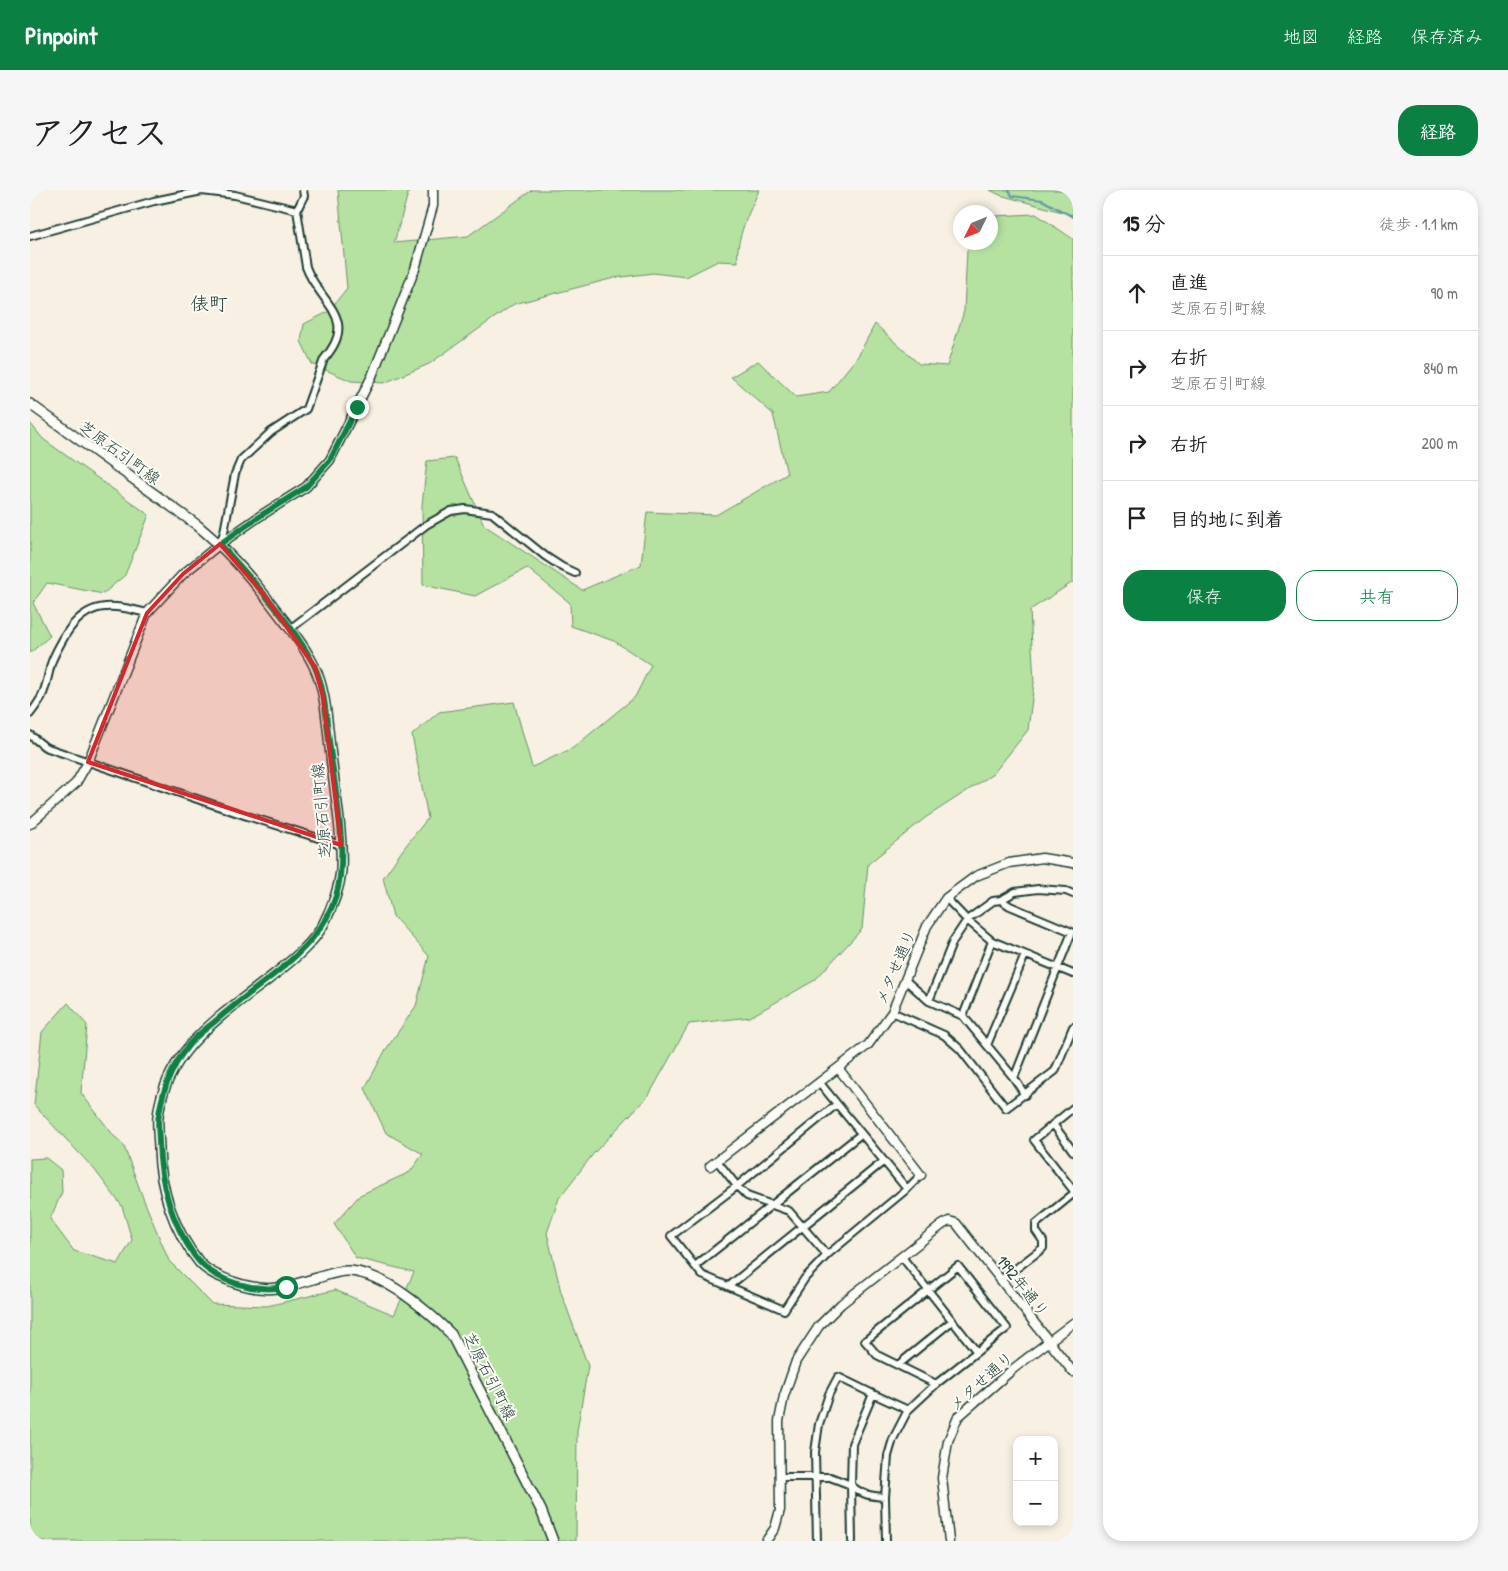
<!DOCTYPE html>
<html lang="ja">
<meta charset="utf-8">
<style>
body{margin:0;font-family:"Patrick Hand","Klee One",sans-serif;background:#f6f6f6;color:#202124}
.controls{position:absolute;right:15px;bottom:15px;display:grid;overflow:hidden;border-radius:10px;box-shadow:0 2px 8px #0003}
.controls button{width:45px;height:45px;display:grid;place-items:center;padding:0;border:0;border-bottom:1px solid #e0e0e0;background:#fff;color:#202124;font:25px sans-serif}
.compass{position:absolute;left:923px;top:15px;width:45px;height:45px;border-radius:50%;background:#fff;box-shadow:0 2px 8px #0003;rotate:227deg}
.stop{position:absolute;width:15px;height:15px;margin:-11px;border:4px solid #0b8043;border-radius:50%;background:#fff}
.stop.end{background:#0b8043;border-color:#fff;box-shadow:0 1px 5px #0008}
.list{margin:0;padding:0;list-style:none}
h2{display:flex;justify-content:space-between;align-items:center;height:65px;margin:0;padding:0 20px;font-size:21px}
h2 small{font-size:16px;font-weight:400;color:#757577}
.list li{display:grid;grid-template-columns:32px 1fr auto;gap:15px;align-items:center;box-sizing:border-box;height:75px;padding:0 20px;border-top:1px solid #e0e0e0}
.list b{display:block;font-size:19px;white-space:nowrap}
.list p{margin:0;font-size:16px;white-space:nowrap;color:#757577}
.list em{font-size:16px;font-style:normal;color:#757577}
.actions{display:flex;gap:10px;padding:15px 20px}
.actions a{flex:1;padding:11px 0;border:1px solid #0b8043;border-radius:20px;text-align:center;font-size:18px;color:#0b8043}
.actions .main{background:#0b8043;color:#fff}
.icon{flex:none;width:28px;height:28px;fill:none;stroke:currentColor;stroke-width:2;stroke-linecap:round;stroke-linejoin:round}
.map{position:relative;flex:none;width:1043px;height:1351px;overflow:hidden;border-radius:20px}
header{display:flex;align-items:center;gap:30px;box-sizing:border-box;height:70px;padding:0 25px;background:#0b8043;color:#fff}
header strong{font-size:24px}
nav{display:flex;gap:28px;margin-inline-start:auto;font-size:18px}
.intro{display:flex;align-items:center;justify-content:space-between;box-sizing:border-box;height:120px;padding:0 30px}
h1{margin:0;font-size:35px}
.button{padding:12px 22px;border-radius:20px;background:#0b8043;color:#fff;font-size:18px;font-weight:700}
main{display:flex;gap:30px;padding:0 30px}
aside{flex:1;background:#fff;border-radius:20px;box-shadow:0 2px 8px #0003}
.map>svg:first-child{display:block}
.green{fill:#b5e2a0;stroke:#6a906a}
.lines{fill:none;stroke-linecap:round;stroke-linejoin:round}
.stream{stroke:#6498a7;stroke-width:2}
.minor-casing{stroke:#1f3d34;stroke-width:10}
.tertiary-casing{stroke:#1f3d34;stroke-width:11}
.secondary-casing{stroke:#1f3d34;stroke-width:12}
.minor{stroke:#fdfcf7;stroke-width:6}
.tertiary{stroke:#fdfcf7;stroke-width:8}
.secondary{stroke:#fdfcf7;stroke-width:9}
.route{stroke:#0b8043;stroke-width:6}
.marked{fill:#d62828;fill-opacity:0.2;stroke:#d62828;stroke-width:4;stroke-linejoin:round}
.labels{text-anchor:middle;stroke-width:4;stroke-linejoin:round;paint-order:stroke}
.street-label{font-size:16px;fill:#1f3d34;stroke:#fdfcf7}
.quarter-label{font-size:19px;fill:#1f3d34;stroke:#fdfcf7}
</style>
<header>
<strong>Pinpoint</strong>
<nav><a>地図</a><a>経路</a><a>保存済み</a></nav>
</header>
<div class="intro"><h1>アクセス</h1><a class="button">経路</a></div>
<main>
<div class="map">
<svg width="1043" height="1351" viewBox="0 0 1043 1351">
<rect width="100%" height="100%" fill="#f7f0e3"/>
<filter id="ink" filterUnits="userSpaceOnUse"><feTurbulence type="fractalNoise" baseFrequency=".02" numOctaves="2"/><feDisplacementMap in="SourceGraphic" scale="10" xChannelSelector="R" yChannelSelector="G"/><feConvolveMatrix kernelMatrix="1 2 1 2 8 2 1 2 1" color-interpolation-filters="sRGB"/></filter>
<g filter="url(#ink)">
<path class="green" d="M308,0H379L364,53L438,46L502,0H729C720,21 705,49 708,72L688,71L656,87L623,83L584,88L484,114L399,174L354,193L321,191L282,174L271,151L274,134L298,122L317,98Z
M960,0H1043V25L970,5Z
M1006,24L1043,49V392L1000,420L1004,493L998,540L963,584L895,628L838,674L832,739L785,790L720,827L659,834L619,905L564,963L529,1008L517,1043L531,1102L558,1176L547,1241L546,1351H0V969L16,968L31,980L32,1002L20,1029L44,1061L88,1074L102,1050L92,1016L64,979L4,915L12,842L38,813L57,835L51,903L84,946L93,954L113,1008L139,1071L182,1114L237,1116L305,1100L364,1125L384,1082L326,1068L304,1034L330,1005L380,982L393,964L356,943L335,898L355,861L386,816L399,766L363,726L353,688L374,658L398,628L382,545L409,522L484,512L502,577L543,558L605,507L621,475L584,451L541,436L540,413L497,378L445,406L393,395L392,315L397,271L425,268L454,335L552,400L611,375L617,322L686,325L757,284L743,224L701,187L728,171L766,207L799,202L828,166L845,134L889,174L917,176L934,121L937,60L943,53L961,52V29L963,26Z
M0,233L13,249L119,325L95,385L73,404L17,393L3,413L20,446L0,463Z"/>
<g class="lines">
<path class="stream" d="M979,0L982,6L1012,10L1043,27"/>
<g class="minor-casing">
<path id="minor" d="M0,46L124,11L172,1L205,5L267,20
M190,354L194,342L205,284L211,270L241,242L276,219L294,169C330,128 289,113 276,77L267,20L274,6L273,0
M260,439L396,335L421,321L435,319L462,323L515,366L532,377L545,383
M0,524C4,519 8,513 11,508C17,497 18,483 22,471C26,461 31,453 36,444C58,410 82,414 117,423
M0,545L15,557L214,625L311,655
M916,708L937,730L962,751L1043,784
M971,710L980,716L1042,742L984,888
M875,790L899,811L933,826L984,888L995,905
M899,811L923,751L937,730L963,711L971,710L985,702L1008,699L1036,701L1043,704
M862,822L914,845L930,859L976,918L1025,881L1043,837
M933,826L962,751
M957,855L995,765
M789,892L807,914
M1043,918L1004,950L1043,1000
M1023,934L1043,961
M688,972L707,996L717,1006L759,1021L797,1065
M877,999L807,914L707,996L641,1046L672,1085L754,1120L775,1088L797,1065L877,999L891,985
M872,1067L947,1162
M665,1076L831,944
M971,1090L1013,1058V1051L1006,1041V1034L1043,1004
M699,1096L854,971
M868,1175L922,1131
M843,1204L878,1220L863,1249L858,1266L855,1307C841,1306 831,1305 821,1295L822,1254Z
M878,1220L906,1194L977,1138L928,1076L835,1151L847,1165L906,1194
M750,1287H800L821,1295L822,1351
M855,1307L856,1351
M787,1351L785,1262L789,1234L799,1204L808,1187L843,1204"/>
</g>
<g class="tertiary-casing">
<path id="tertiary" d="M0,634L46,593L58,572L117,423L153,384L190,354L230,326L276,297L300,270L342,186L385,79L403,16V0
M808,878L891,985
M680,976L838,855L862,822L897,736L916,708L946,686L979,673L1012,668L1043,673
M736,1351L745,1338L750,1320L749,1231L754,1206L766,1171L789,1136L811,1114L912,1035L919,1031L926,1033L1043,1182
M919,1351L912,1288L918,1251L928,1227L983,1179L1043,1133"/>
</g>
<g class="secondary-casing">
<path id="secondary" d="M0,214L167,335C200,362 227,394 252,428C264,443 276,459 284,476C297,503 297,537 301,566C305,604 313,643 311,681C309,700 302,718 293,735C282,755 262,770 245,784C196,823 136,857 128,926C127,937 129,949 129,960C130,999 144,1041 169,1072C177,1082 191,1087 203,1092C239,1104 252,1098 287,1088C297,1085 309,1080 320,1081C355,1084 397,1120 421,1144L511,1320L523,1351"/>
</g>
<use href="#minor" class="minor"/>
<use href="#tertiary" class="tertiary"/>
<use href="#secondary" class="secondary"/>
</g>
</g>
<g class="lines" filter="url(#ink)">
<path class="route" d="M256,1097C226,1102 183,1093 164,1065C141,1031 130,993 129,952C129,943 127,933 129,924C133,897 145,869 164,849C171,842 181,835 189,828C208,812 228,797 247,782C273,761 296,738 306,706C319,661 305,603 300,558C296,531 296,500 284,475C262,432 222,390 190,354L230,326L276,297L300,270L327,217"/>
</g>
<path class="marked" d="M190,354L232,402L285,477L293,507L311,655L58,572L117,423L153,384Z"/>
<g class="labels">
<g class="street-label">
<text transform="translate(90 262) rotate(36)" y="6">芝原石引町線</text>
<text transform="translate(291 621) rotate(-95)" y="6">芝原石引町線</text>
<text transform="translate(865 777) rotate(-67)" y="6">メタせ通り</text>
<text transform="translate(993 1096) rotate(52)" y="6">1992年通り</text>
<text transform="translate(460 1186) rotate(63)" y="6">芝原石引町線</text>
<text transform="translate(951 1191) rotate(-42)" y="6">メタせ通り</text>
</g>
<g class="quarter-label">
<text x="179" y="120">俵町</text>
</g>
</g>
</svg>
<div class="controls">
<button>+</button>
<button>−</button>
</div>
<svg class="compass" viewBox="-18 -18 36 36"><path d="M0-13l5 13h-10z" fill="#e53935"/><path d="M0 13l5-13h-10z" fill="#757577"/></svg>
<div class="stop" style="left:256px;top:1097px"></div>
<div class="stop end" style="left:327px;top:217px"></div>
</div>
<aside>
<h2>15 分<small>徒歩 · 1.1 km</small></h2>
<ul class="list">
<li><svg class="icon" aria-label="ahead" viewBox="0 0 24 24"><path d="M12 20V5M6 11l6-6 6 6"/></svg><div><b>直進</b><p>芝原石引町線</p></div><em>90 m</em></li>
<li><svg class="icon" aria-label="right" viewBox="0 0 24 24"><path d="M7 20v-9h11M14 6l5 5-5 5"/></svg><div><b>右折</b><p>芝原石引町線</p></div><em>840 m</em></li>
<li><svg class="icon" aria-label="right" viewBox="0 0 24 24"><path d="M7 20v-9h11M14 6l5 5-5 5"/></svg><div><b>右折</b></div><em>200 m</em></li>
<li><svg class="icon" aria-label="arrive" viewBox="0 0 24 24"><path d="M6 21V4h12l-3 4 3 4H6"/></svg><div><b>目的地に到着</b></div></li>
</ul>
<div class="actions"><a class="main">保存</a><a>共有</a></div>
</aside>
</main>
